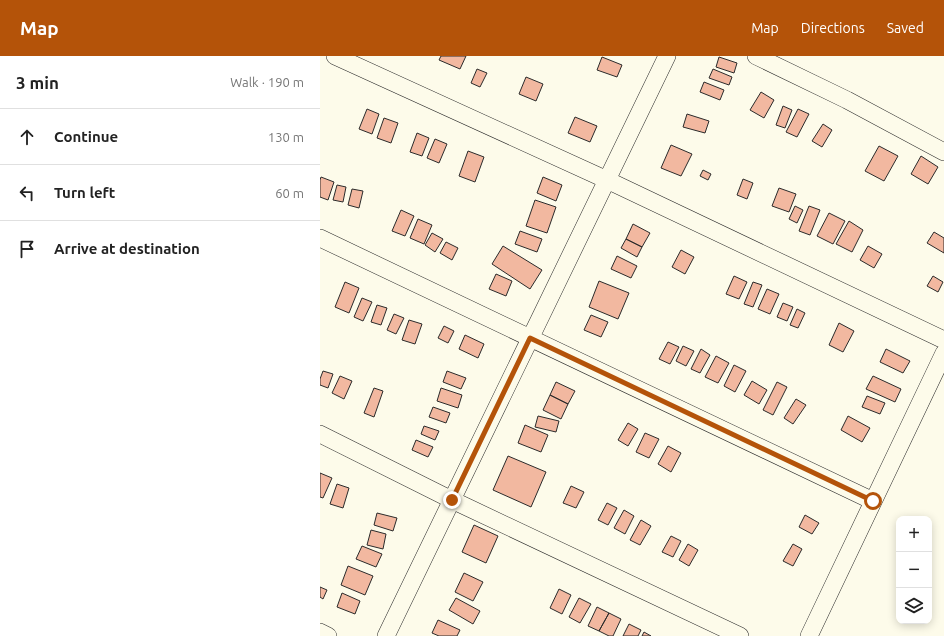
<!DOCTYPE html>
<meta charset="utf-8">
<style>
body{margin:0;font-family:Ubuntu,sans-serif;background:#f6f6f6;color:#222}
.controls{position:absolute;right:12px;bottom:12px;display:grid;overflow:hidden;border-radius:8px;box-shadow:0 2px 10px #0003}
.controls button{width:36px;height:36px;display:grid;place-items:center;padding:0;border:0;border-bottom:1px solid #e0e0e0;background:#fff;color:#222;font:20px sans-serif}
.stop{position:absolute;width:12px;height:12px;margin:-9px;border:3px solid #b45309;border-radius:50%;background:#fff}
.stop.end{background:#b45309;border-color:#fff;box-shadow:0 1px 4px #0008}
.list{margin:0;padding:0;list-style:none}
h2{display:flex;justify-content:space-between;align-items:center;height:52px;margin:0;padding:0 16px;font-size:17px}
h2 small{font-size:13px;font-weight:400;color:#767676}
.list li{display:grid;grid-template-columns:26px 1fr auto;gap:12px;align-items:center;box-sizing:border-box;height:56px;padding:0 16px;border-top:1px solid #e0e0e0}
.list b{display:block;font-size:15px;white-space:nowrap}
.list em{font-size:13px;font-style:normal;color:#767676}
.icon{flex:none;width:22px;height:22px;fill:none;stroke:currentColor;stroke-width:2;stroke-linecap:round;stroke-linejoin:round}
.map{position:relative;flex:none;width:624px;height:580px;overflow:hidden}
header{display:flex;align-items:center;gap:24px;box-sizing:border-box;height:56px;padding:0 20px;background:#b45309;color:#fff}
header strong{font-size:19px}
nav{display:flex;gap:22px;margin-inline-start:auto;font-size:14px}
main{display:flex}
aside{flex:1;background:#fff}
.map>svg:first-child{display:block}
.building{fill:#f2b8a0;stroke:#2b2b2b}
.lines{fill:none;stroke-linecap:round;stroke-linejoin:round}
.street-casing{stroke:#2b2b2b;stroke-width:18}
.street{stroke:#fdfbea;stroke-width:17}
.route{stroke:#b45309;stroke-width:5}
</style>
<header>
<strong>Map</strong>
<nav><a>Map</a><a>Directions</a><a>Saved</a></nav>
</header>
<main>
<aside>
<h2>3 min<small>Walk · 190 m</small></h2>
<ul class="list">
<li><svg class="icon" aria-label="ahead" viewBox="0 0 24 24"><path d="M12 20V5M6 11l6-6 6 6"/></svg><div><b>Continue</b></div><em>130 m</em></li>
<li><svg class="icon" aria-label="left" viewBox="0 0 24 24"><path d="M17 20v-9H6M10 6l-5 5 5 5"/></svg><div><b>Turn left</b></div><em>60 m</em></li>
<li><svg class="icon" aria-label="arrive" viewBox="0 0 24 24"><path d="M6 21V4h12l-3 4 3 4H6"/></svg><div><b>Arrive at destination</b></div></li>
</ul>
</aside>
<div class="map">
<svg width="624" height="580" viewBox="0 0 624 580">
<rect width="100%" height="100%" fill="#fdfbea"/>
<path class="building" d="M121,0H146L140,13L119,4Z
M282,1L302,9L297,21L277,14Z
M399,1L417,7L414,17L396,11Z
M157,13L167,17L160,31L151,27Z
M393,13L412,21L409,29L389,22Z
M206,21L223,28L216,45L199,38Z
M384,26L404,34L400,44L380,36Z
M441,36L454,44L444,62L430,54Z
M463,50L472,54L465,72L456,69Z
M47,53L59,58L52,78L39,73Z
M478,53L489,58L477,81L466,76Z
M367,58L389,65L385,77L363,71Z
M255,61L277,70L270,86L248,77Z
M64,62L78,67L71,87L57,82Z
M503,68L512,74L502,91L492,85Z
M97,77L109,82L102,100L90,96Z
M115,83L127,88L119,107L107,102Z
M351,89L372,98L361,120L341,112Z
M559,90L578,100L564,125L545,115Z
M148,95L164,101L155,126L139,120Z
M601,100L618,111L608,128L591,118Z
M383,114L391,118L388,124L380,120Z
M1,121L14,126L8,144L0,141V124Z
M223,121L242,129L236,145L217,137Z
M423,123L433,127L427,143L417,139Z
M17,129L26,131L23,146L13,144Z
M459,132L476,138L469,156L452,150Z
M32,133L43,135L39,152L28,149Z
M215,144L236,151L227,177L206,170Z
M475,150L483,154L477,167L469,163Z
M489,150L500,154L490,179L479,175Z
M81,154L94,160L85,180L72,175Z
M509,157L525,165L513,188L497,180Z
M98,163L112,169L104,188L90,182Z
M529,165L543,174L532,196L516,188Z
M313,168L330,177L322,191L306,183Z
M200,175L222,183L217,196L195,188Z
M614,176L624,182V197L607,187Z
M112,177L123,183L115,196L105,189Z
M306,183L322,191L317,201L301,192Z
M126,186L138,192L132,204L120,197Z
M183,190L222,214L210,233L172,208Z
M548,190L562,198L554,212L540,204Z
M361,194L374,201L365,218L352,211Z
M297,200L317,210L311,222L291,213Z
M176,218L192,225L186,240L169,233Z
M414,220L427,226L419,243L406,238Z
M613,220L623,226L618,236L607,230Z
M279,225L309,237L298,263L269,251Z
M25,226L39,232L29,257L15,251Z
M433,226L442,229L433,251L424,248Z
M447,233L459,238L450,258L438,253Z
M42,242L52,246L43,265L34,261Z
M463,247L473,251L467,265L457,261Z
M57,249L67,252L61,269L51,266Z
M477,253L485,257L478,272L470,269Z
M74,258L84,262L76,278L67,274Z
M271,259L288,266L281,281L264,274Z
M89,264L102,268L95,288L82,284Z
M519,267L534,275L523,296L509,289Z
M124,270L134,275L128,287L118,282Z
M145,279L164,288L158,302L139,293Z
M348,286L359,291L350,308L339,303Z
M363,290L374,295L366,310L356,305Z
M381,293L390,299L380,317L371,313Z
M566,293L590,305L583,317L560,306Z
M396,300L409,307L398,327L385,321Z
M414,309L426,315L415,336L404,330Z
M3,315L13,318L8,332L0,329V323Z
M127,315L146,322L141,333L123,326Z
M20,320L32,325L24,343L12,337Z
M553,320L581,333L575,346L546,333Z
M432,325L447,334L439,348L424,339Z
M236,326L255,335L248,348L230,339Z
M457,326L467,331L453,359L443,354Z
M54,332L63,335L54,361L44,357Z
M121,332L142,339L138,352L117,345Z
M230,339L248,348L241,363L223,354Z
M547,340L565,347L560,358L542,351Z
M476,343L486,349L473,368L464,362Z
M113,351L130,357L126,367L109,361Z
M218,360L239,365L236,376L215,371Z
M528,360L550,372L542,386L521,374Z
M308,367L318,373L308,390L298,384Z
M205,369L228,379L221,396L198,387Z
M104,370L119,375L115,384L101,378Z
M325,377L339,383L329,402L316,396Z
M96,384L113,391L108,401L92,394Z
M348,390L361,397L351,416L338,408Z
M188,400L226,416L211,451L173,434Z
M0,417L12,422L3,442L0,441Z
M17,428L29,432L23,452L10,448Z
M251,430L264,436L256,452L243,447Z
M287,447L297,452L288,469L278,464Z
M304,454L314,460L305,478L294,472Z
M57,457L77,462L73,475L54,469Z
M485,459L499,467L492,478L479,471Z
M321,464L331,470L320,489L310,484Z
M154,469L178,480L166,507L142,496Z
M51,474L66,478L63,493L47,489Z
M351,480L361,485L353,501L342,496Z
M368,488L378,494L369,510L359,504Z
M473,488L482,493L473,510L463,505Z
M42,490L62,498L56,511L36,503Z
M28,510L53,520L45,539L21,529Z
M144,517L163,526L153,545L135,536Z
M0,531L7,534L3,543L0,541Z
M239,533L251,539L242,558L230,552Z
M22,537L40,545L35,558L17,551Z
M136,542L160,555L153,568L129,554Z
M259,542L271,548L260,567L249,561Z
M277,551L289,557L279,575L268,570Z
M289,557L301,563L293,580H289L279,575Z
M118,564L140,574L137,580H119L112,577Z
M309,568L321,574L318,580H303Z
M324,576L331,580H322Z"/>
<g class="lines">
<g class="street-casing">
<path id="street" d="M15,0L287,124L624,284
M436,0L527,44L624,96
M0,182L553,445
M0,378L132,444L420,580
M0,576L8,580
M66,580L347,0
M489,580L624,297"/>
</g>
<use href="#street" class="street"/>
</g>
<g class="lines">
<path class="route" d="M132,444L210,282L553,445"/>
</g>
</svg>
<div class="controls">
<button>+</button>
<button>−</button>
<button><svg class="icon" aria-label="layers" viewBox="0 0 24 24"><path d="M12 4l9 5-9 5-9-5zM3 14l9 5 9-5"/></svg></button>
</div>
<div class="stop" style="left:553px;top:445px"></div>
<div class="stop end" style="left:132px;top:444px"></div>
</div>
</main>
